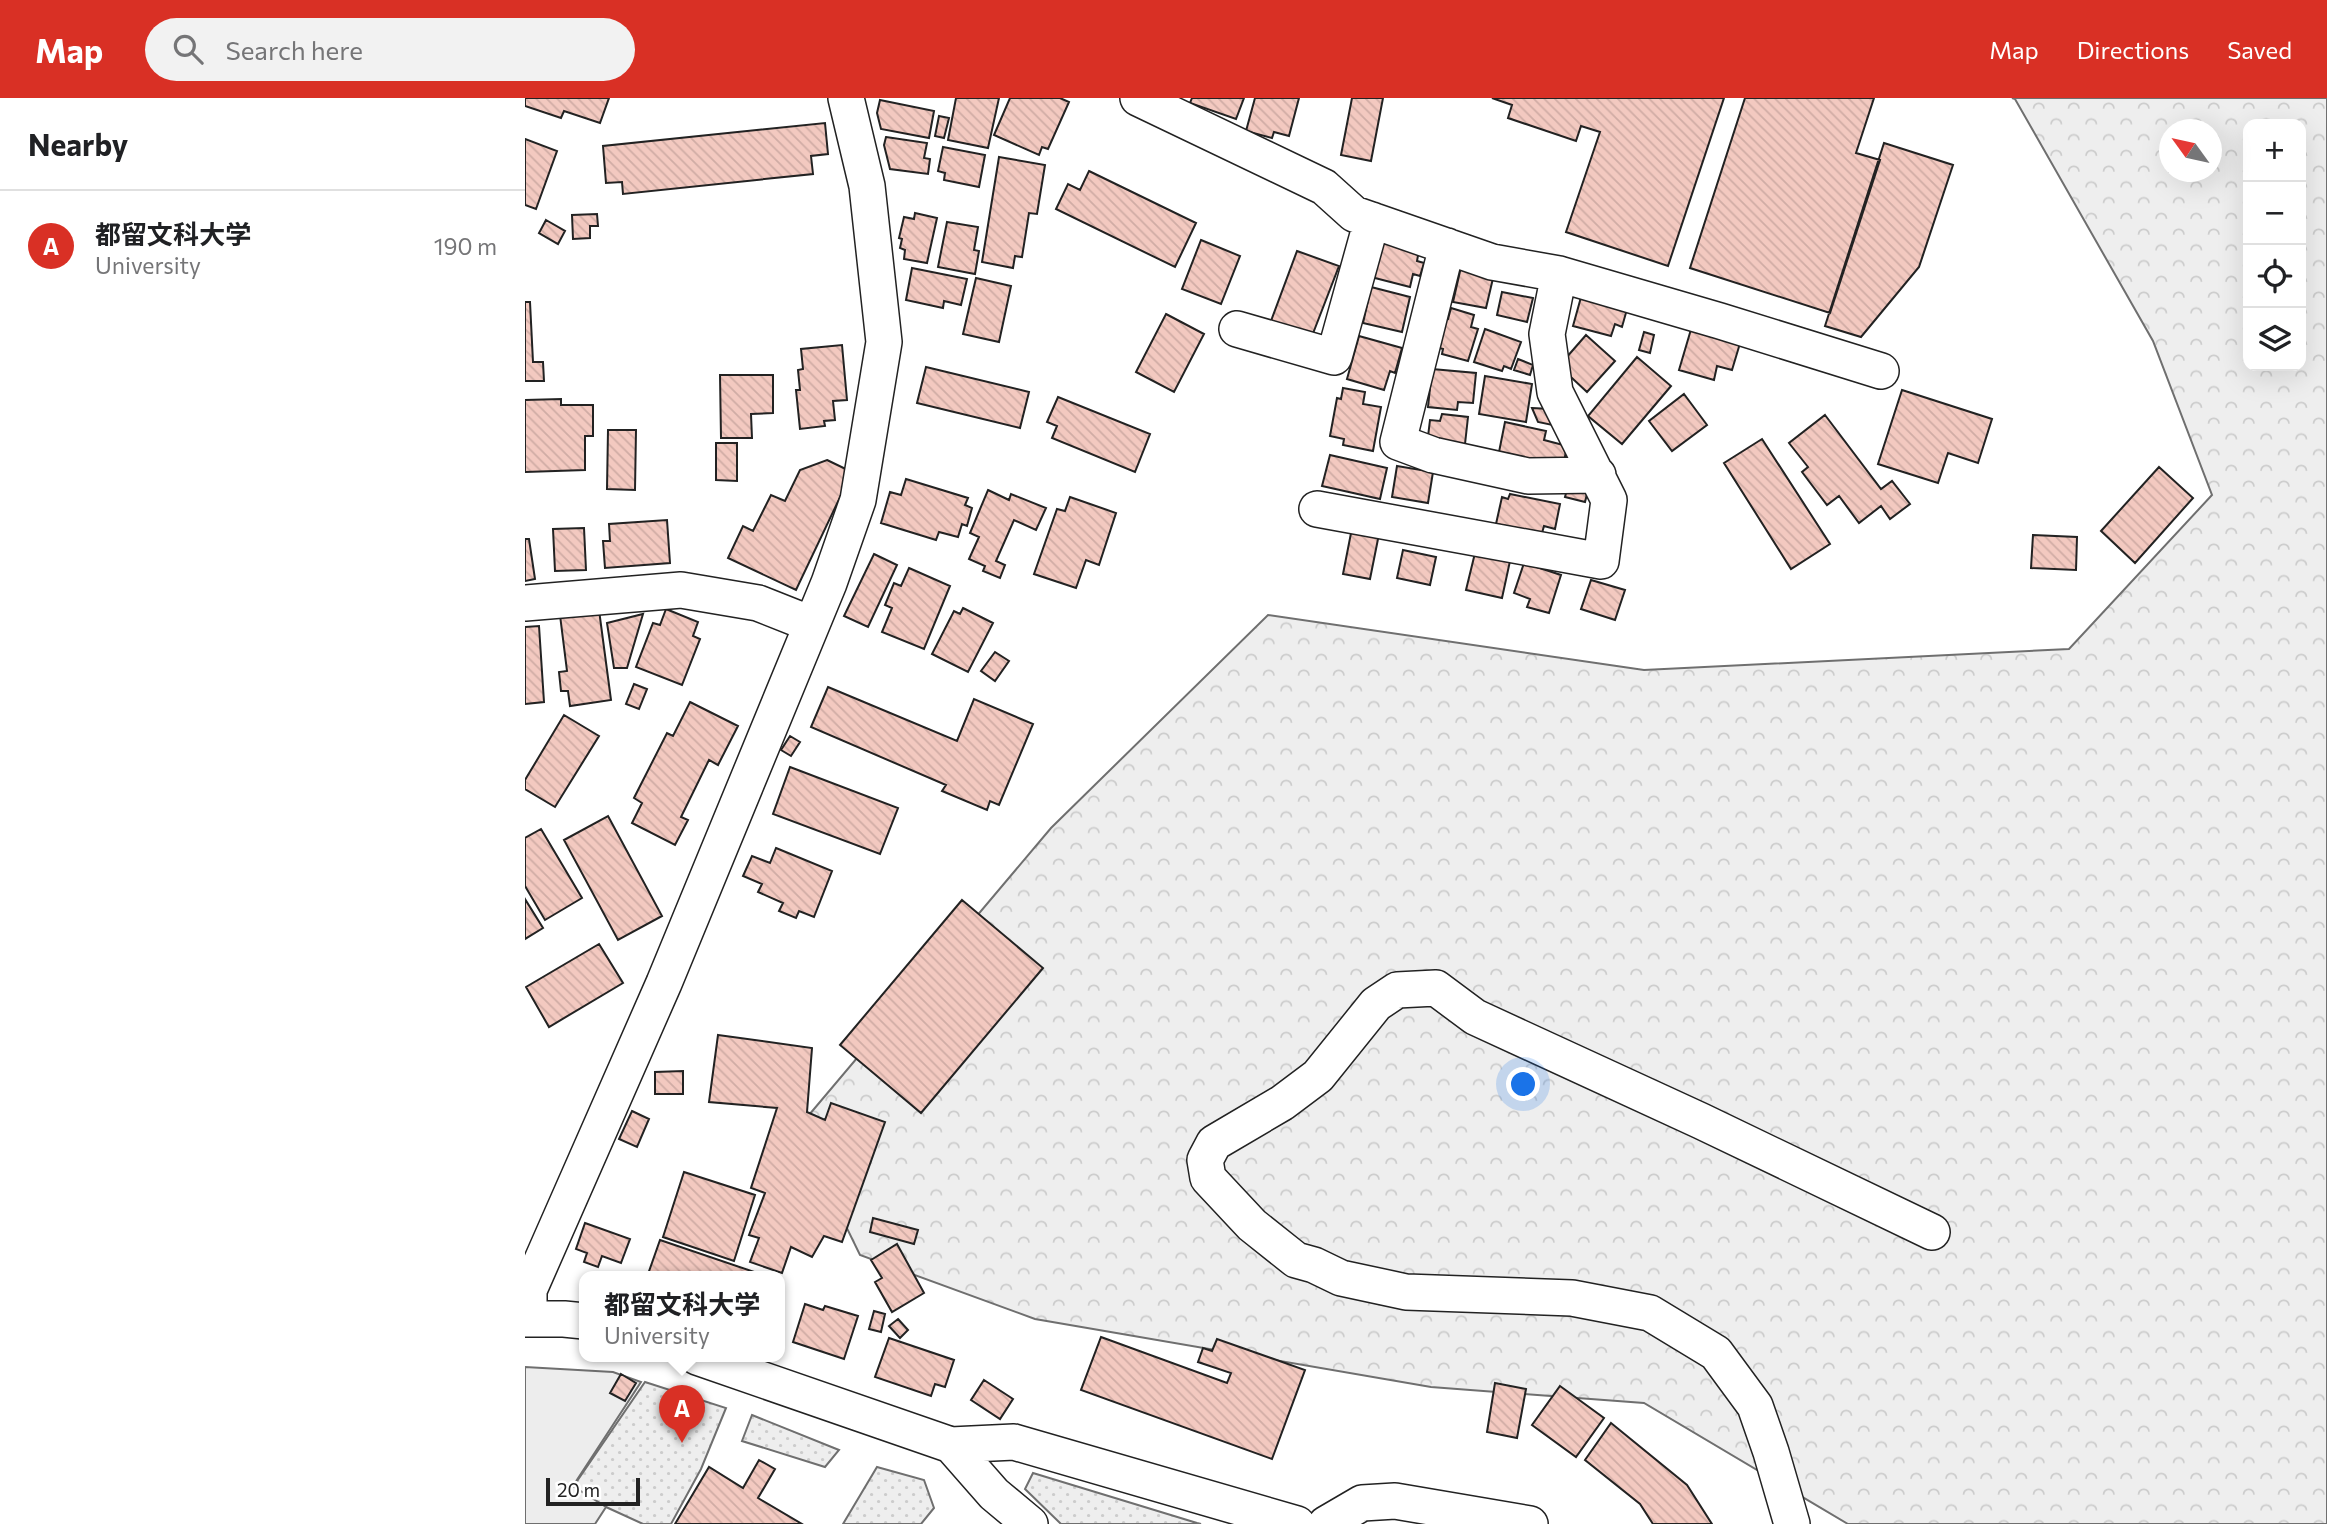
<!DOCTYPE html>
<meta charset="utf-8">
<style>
body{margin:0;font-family:Commissioner,"Noto Sans JP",sans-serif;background:#f2f2f2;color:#202124}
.controls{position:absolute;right:21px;top:21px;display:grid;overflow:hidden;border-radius:14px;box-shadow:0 7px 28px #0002}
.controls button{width:63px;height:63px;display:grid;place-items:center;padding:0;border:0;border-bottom:2px solid #e0e0e0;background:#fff;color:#202124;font:35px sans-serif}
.compass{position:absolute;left:1634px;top:21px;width:63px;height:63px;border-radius:50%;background:#fff;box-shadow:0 7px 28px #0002;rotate:303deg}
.scale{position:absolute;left:21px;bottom:18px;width:94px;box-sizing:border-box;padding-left:7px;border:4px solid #222;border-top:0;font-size:19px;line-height:24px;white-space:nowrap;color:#222;-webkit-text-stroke:5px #fff;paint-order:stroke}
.you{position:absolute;left:999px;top:987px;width:24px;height:24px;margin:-18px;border:5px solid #fff;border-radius:50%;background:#1a73e8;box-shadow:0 0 0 10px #1a73e833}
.badge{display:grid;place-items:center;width:46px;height:46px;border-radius:50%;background:#d93025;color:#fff;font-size:23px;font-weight:700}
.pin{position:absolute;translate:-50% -58px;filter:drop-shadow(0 2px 4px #0008)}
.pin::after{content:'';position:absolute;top:37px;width:24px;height:21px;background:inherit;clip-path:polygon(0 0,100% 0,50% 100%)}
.popup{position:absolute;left:54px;top:1173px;width:206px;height:91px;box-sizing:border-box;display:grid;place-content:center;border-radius:14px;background:#fff;filter:drop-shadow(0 2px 5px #0005);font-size:23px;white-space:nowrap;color:#757577}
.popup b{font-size:26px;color:#202124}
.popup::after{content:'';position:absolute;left:50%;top:100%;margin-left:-14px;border:14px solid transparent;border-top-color:#fff}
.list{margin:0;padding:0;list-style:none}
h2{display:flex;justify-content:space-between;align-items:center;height:91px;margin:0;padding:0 28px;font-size:30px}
h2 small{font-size:23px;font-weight:400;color:#757577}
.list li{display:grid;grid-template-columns:46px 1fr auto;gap:21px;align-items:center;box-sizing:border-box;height:112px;padding:0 28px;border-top:2px solid #e0e0e0}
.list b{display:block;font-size:26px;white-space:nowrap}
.list p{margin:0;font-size:23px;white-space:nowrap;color:#757577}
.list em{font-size:23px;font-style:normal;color:#757577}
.icon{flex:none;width:38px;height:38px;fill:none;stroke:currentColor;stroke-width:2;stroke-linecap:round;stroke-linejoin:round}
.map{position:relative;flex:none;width:1802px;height:1426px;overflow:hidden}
header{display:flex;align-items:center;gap:42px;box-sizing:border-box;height:98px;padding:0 35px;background:#d93025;color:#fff}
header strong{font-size:33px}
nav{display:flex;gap:38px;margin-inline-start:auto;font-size:24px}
.search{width:490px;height:63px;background:#f2f2f2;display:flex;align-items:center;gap:18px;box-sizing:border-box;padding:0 24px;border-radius:38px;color:#757577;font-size:26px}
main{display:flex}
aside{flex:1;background:#fff}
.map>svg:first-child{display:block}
.forest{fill:url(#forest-crowns);stroke:#6f6f6f;stroke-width:2;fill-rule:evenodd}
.garden{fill:url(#garden-dots);stroke:#6f6f6f;stroke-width:2}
.parking{fill:#ededed;stroke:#6f6f6f;stroke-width:2}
.building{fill:url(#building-back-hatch);stroke:#222;stroke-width:2}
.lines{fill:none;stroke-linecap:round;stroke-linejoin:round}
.minor-casing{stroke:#222;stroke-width:38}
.minor{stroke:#fff;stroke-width:35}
</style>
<header>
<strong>Map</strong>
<div class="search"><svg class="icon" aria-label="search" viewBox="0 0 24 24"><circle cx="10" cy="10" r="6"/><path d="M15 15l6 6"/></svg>Search here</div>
<nav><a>Map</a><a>Directions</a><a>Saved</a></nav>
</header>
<main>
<aside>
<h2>Nearby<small></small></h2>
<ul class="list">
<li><span class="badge">A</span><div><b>都留文科大学</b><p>University</p></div><em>190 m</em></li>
</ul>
</aside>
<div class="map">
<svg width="1802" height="1426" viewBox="0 0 1802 1426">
<defs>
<pattern id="forest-crowns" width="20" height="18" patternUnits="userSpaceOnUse" patternTransform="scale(1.75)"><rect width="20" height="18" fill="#eee"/><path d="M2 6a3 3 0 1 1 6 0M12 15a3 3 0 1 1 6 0" fill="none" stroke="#ccc"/></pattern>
<pattern id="garden-dots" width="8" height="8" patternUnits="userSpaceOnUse" patternTransform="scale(1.75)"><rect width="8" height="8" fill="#eee"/><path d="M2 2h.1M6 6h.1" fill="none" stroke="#ccc" stroke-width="1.8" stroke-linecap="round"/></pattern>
<pattern id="building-back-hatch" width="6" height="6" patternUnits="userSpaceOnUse" patternTransform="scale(1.75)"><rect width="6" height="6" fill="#f3c9c0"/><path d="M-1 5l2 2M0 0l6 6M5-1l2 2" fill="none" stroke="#d0aca5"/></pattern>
</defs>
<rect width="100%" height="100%" fill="#fff"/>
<path class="forest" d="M1487,0H1802V1426H1323L1119,1305L906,1289L510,1221L335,1157L273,1030L526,730L743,517L1119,572L1544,551L1687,397L1628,243L1490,1ZM1723,26H1776V268H1723ZM1644,32H1686V74H1644Z"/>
<path class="garden" d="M120,1284L201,1310L176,1371L146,1426H118L81,1409L48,1389Z
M227,1317L314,1352L300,1369L217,1343Z
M352,1369L399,1382L409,1410L396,1426H318Z
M508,1375L672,1425L676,1426H536L500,1391Z"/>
<path class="parking" d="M0,1269L88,1274L116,1284L48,1388L81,1409L70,1426H0Z"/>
<path class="building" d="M0,0H84L75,25L39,13L36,20L0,8Z
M431,0H474L463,50L423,42Z
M485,0H535L544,4L523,51L517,49L514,57L469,37Z
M667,0H719L711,21L665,5Z
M730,0H774L764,38L749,34L747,40L721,33Z
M827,0H858L846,63L816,57Z
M967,0H1199L1143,168L1041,134L1075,34L1056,28L1051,43L983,20L987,7Z
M1220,0H1349L1331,55L1355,62L1305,215L1165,170Z
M355,2L409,13L404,40L356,31L352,15Z
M414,18L424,20L419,40L410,38Z
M300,25L303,56L286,58L288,76L98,96L97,84L81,85L78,48Z
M361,39L402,45L399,60L405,61L403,76L365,71L359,47Z
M0,41L32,53L11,111L0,107Z
M1359,45L1428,67L1394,169L1336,239L1300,228Z
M418,49L460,57L454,89L419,82L420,75L413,73Z
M474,59L520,67L512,116L504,115L497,159L490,158L488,170L457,164Z
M564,73L671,125L650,169L531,111L543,86L555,92Z
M390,115L412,120L402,165L379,161L380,152L375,150L377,141L374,140L379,119L389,121Z
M72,116L73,128H65V140L48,141L47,117Z
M21,122L40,133L33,146L14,135Z
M422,124L453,129L449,152L454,153L450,176L413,169Z
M676,142L715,158L696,206L657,191Z
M856,142L894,152L892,163L899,165L895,178L888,176L885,189L846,179Z
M772,153L814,168L787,238L746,223Z
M936,169L969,176L961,210L928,204Z
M387,170L442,181L436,207L419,203L418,210L381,202Z
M451,180L486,188L474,244L438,236Z
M846,189L885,199L877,234L838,225Z
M1058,192L1104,204L1097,229L1090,226L1086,238L1048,228Z
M977,194L1008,200L1002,224L972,217Z
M0,204H5L8,264H18L19,283H0Z
M926,210L949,217L946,229L953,231L943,263L917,256L918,251L907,248L915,219L923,221Z
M641,216L679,236L649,294L611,274Z
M1167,228L1216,242L1207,272L1192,268L1189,282L1154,272Z
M960,231L996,244L986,271L979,268L977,273L949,264Z
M1119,234L1129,237L1125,255L1114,252Z
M1061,237L1090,263L1062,294L1034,268Z
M834,238L877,250L870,275L865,273L859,292L822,281Z
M317,247L322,302L308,303L310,322L299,323L300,328L275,331L271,292H275L273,272L278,271L276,251Z
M1112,259L1146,288L1097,346L1063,318Z
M993,261L1008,267L1005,277L989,272Z
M401,269L504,294L495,330L392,305Z
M907,271L951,275L948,305L933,304L932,312L903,309Z
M195,277H248V315L226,316L227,340H196Z
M960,278L1007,286L1001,324L954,316Z
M818,290L840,294L838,306L856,309L848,353L818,347L819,341L805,338L812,300L816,301Z
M1377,292L1467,321L1453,365L1423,355L1413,385L1353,366Z
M1159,296L1182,327L1147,353L1124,323Z
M533,299L625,336L610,374L527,340L532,328L522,324Z
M36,301V307H68V338H60V372L0,374V302Z
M1007,310L1025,311L1032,328L1013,324Z
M917,316L943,319L939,355L902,347L905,322L915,323Z
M1300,317L1356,391L1367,383L1385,406L1365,421L1356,408L1334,425L1314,398L1302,407L1277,374L1283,369L1264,345Z
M980,324L1021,333L1019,342L1042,348L1038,369L974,354Z
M83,332H111L110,392L82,391Z
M1237,341L1305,446L1266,471L1199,365Z
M191,345H212V383L191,382Z
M805,357L862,370L855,401L797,388Z
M302,362L327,374L271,492L203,460L218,428L228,433L246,397L260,403L275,372Z
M872,368L908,374L903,405L867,399Z
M1634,369L1668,400L1610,465L1576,433Z
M381,381L443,400L440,407L447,410L442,428L437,426L433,439L414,434L411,442L356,425L365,394L376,397Z
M1044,384L1064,388L1060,404L1040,399Z
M463,392L484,402L486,396L521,410L511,432L489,422L471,463L480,467L475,480L458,473L460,468L444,461L454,439L445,435Z
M985,396L1035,406L1030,431L1019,428L1017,435L971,426L977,399L983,401Z
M545,399L591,415L574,467L561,462L551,490L509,476L532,411L540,413Z
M142,422L145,465L80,470L78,443H85L84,426Z
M59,430L61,472L30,473L28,431Z
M827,430L854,436L845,481L818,476Z
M1508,437L1552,439L1551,472L1506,470Z
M0,441H4L10,481L0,483Z
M878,452L911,459L905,487L872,480Z
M950,455L985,463L977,500L941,492Z
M349,456L372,467L343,529L319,518Z
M999,465L1036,477L1024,515L1002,509L1005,501L989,495Z
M384,470L425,488L399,551L357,534L367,510L360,507L369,485L376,488Z
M1066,482L1100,492L1090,522L1056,511Z
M438,510L468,525L443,574L407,556L429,513L435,516Z
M141,511L173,524L168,538L175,541L157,587L111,569L128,525L135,527Z
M74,512L86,602L45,608L43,593H36L34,574L42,573L35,517Z
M118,516L102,570H89L82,525Z
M14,528L19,604L0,606V529Z
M470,554L484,563L470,583L456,573Z
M109,586L122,591L114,611L101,606Z
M303,589L432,643L449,601L508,626L474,707L465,703L462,712L417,693L421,687L286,629Z
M165,604L213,628L193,667L184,662L156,719L163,722L150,747L107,725L117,705L109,700L142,635L148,638Z
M39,617L74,638L30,709L0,691V682Z
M265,638L275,644L266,658L256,652Z
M265,669L373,710L355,756L248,716Z
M83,718L137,818L93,842L39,742Z
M16,731L57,800L20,822L0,788V740Z
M251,750L307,773L289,819L274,813L271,820L254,813L258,805L233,794L237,786L218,778L227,758L245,765Z
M0,801L18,830L0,841Z
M437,802L518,870L396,1015L315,947Z
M74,846L98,885L24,929L1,889Z
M193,937L287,950L282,1014L300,1022L306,1005L360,1024L317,1144L299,1138L287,1159L266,1149L257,1175L225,1164L234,1140L224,1137L240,1095L226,1090L252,1010L184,1004Z
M158,973V996H130V974Z
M107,1013L124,1021L112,1049L94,1041Z
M159,1074L230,1097L209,1163L138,1139Z
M348,1120L393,1132L389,1146L345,1134Z
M60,1125L105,1141L96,1165L77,1158L73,1169L59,1164L62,1155L51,1151Z
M135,1142L244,1179H122Z
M372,1146L399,1195L367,1214L350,1184L357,1180L346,1162Z
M280,1206L298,1212L300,1208L333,1218L319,1261L268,1244Z
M349,1213L360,1216L356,1234L344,1231Z
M373,1221L383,1232L375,1240L364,1228Z
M576,1239L702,1285L706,1275L673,1264L678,1250L687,1253L692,1241L780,1272L747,1361L556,1292Z
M364,1240L429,1262L420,1289L410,1286L406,1298L350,1279Z
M96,1276L111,1285L100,1303L85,1295Z
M459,1282L488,1301L475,1321L446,1302Z
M970,1285L1001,1291L992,1340L962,1334Z
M1035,1288L1079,1320L1051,1359L1007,1327Z
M1086,1325L1162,1387L1187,1426H1128L1115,1406L1060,1362Z
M234,1362L250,1371L233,1400L277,1426H150L184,1369L218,1390Z"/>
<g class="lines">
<g class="minor-casing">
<path id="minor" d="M613,0L799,89L829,116L967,164L1034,176L1195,223L1356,273
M922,148L873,344L908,357L1003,378L1073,377
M712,231L809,259L847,122
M792,411L1076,463L1084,402L1030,294L1022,236L1034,176
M0,505L156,492L233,505L286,526
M4,1220V1192L139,885L304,485L333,402L359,244L342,88L321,0
M0,1221H39L59,1223
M172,1259L426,1347L489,1344L772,1426
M426,1347L469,1396L505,1426
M801,1426L837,1405L870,1403L1005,1426
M1267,1426L1246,1354L1230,1308L1191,1255L1125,1215L1047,1200L881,1194L816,1180L789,1167L771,1162L727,1127L683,1080L680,1062L689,1045L757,1005L793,978L851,906L872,892L911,890L950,919L1176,1023L1407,1134"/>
</g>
<use href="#minor" class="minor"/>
</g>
</svg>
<div class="controls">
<button>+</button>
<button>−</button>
<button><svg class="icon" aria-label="locate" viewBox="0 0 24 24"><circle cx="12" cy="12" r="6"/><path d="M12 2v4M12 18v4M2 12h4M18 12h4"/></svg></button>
<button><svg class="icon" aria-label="layers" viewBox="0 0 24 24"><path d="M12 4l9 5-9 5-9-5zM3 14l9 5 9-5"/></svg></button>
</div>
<svg class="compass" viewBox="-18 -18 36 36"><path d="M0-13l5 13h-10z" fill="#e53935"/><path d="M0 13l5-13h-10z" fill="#757577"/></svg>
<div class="scale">20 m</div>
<div class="you"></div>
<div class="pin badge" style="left:157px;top:1345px">A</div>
<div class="popup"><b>都留文科大学</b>University</div>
</div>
</main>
